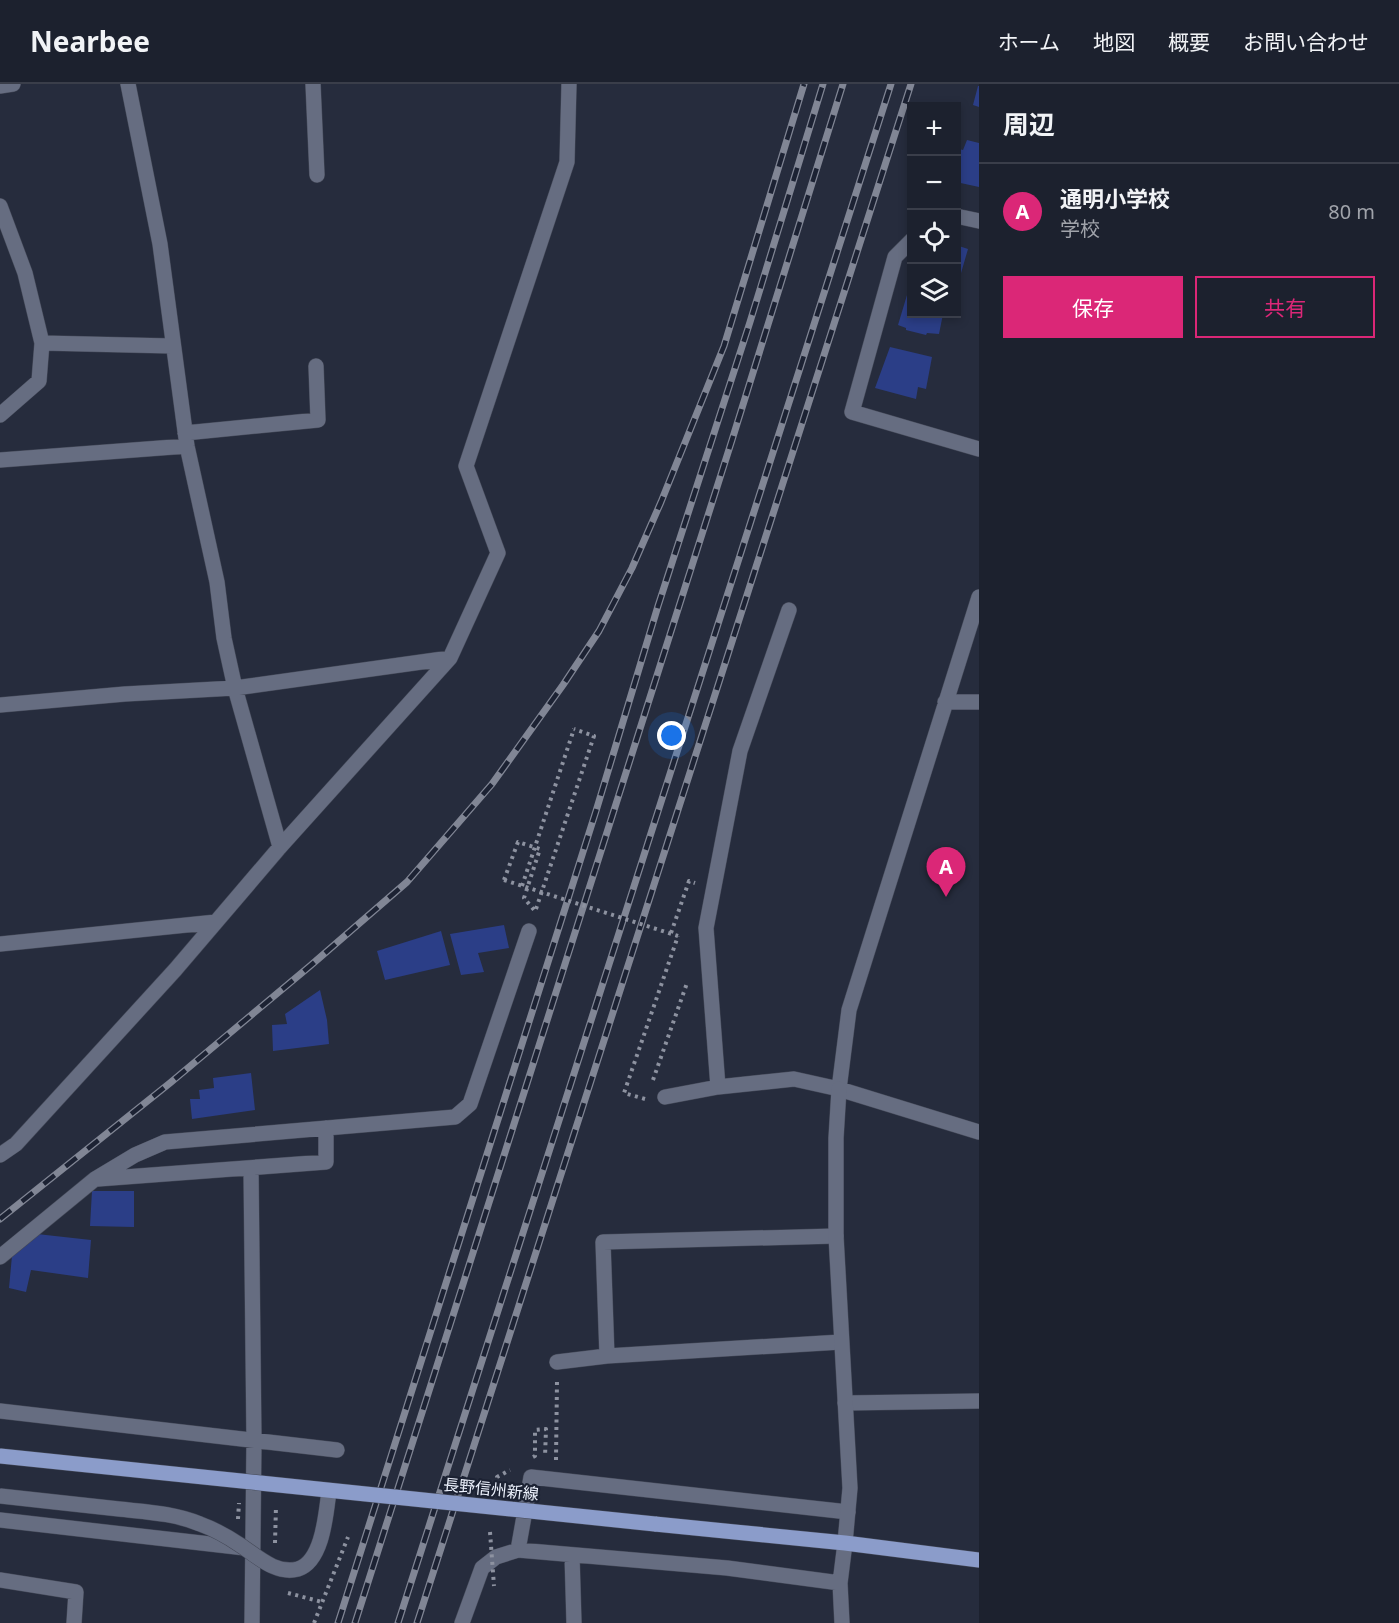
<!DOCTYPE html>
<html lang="ja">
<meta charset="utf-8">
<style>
body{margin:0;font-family:"Noto Sans","Noto Sans JP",sans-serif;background:#292e3a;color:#f1f3f6}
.controls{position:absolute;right:18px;top:18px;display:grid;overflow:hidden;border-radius:0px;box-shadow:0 3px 9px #0003}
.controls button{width:54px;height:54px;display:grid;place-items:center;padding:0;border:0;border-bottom:2px solid #3a3e4a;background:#1c212e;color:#f1f3f6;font:30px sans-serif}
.you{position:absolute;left:672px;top:652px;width:21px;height:21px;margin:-15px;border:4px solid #fff;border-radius:50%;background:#1a73e8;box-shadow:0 0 0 9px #1a73e833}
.badge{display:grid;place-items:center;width:39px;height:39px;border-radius:50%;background:#db2777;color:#fff;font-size:20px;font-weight:700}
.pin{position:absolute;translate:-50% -50px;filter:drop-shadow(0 2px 3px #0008)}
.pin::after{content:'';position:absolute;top:32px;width:21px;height:18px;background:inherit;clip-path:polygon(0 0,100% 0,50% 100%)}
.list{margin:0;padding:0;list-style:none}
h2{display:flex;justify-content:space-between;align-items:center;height:78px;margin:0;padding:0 24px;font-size:26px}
h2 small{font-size:20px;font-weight:400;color:#a0a3aa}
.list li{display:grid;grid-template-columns:39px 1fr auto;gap:18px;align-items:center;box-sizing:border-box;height:96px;padding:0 24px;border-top:2px solid #3a3e4a}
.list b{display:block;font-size:22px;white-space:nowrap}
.list p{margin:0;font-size:20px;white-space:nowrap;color:#a0a3aa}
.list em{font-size:20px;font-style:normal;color:#a0a3aa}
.actions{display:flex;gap:12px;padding:18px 24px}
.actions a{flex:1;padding:14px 0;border:2px solid #db2777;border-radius:0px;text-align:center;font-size:21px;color:#db2777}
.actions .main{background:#db2777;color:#fff}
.icon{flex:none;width:33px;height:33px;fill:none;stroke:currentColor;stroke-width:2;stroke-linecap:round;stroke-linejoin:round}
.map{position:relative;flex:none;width:979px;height:1539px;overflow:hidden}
header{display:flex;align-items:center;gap:36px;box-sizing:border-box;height:84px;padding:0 30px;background:#1c212e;border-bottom:2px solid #3a3e4a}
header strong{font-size:28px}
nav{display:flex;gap:33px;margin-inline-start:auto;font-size:21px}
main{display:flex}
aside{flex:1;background:#1c212e}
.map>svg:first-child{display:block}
.building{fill:#2b3e87}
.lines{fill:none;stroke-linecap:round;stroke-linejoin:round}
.minor-casing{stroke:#444958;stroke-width:16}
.tertiary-casing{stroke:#444958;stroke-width:16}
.primary-casing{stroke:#444958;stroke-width:16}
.path{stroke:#8d92a0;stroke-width:4;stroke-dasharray:3 4.5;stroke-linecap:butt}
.minor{stroke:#666d81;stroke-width:15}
.tertiary{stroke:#666d81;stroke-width:15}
.primary{stroke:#8b9cca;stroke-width:15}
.rail-casing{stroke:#818695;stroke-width:7}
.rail{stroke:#1c2233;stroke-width:4.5;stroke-dasharray:14;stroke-linecap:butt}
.minor-bridge-casing{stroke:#444958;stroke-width:16;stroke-linecap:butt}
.primary-bridge-casing{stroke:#444958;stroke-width:16;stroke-linecap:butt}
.path-bridge{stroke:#8d92a0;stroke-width:4;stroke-dasharray:3 4.5;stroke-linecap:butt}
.minor-bridge{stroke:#666d81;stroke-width:15}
.primary-bridge{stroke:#8b9cca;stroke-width:15}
.labels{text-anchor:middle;stroke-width:4.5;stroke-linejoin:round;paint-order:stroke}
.street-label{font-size:16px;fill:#edf2fd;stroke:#1c2233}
</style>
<header>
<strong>Nearbee</strong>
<nav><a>ホーム</a><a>地図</a><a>概要</a><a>お問い合わせ</a></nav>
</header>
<main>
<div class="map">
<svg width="979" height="1539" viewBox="0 0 979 1539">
<rect width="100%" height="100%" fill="#262c3d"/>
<path class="building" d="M978,2H979V23L973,21Z
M967,56L979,59V103L956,98V64L963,66Z
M956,161L968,165L957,203H956Z
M907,211L912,213V230H943L939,250L927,249L926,251L906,246V244L898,241Z
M890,263L932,273L926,305L918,303L916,315L875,304Z
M504,841L509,864L478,869L484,888L461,891L450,850Z
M441,847L450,881L385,896L377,867Z
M320,906L327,936L329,960L273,967L272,941L287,940L285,930Z
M251,989L255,1026L192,1035L190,1015H200L199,1006L214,1004L213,994Z
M92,1107H134V1143L90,1142Z
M28,1149L91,1156L88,1194L31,1186L26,1208L9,1204L13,1161L26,1162Z"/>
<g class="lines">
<g class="minor-casing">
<path id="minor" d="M128,0L160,160L187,362L217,498L224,554L235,604L280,763
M313,0L317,91
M0,2L13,0
M0,122L25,189L42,259L172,262
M956,132L979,137
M912,156L895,173L852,328L979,365
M0,331L39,297L42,259
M185,349L318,336L316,282
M0,376L187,362
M945,618H979
M0,621L125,610L235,604L450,574
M0,860L216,838
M718,1003L706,844L740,667L789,526
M839,1005L849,926L979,513
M665,1013L718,1003L794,995L839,1005L979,1048
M0,1071L16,1060L175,886L280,763L450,574L498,469L466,382L567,78L569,0
M251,1084L254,1357L252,1539
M98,1095L326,1078V1044
M836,1152L603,1158L607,1272L841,1258
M0,1173L95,1095L135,1071L165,1058L455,1033L470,1020L529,847
M557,1278L607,1272
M845,1319L979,1317
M0,1327L337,1366
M0,1436L245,1464
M518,1466L531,1393L848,1428
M572,1471L574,1539
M0,1496L76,1508L74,1539
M462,1539L482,1484L496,1473L518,1466L727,1484L840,1499
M842,1539L840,1499L845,1459"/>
</g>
<g class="tertiary-casing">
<path id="tertiary" d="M839,1005L836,1054V1152L850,1404L845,1459"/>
</g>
<g class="primary-casing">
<path id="primary" d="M655,1440L845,1459L979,1476"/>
</g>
<path class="path" d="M504,796L518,758L540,765L524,814L535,827
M536,825L594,652L574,645
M671,849L689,797L695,799
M653,996L687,899
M645,1015L624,1009L678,852
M533,1373L535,1372V1346L546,1345L545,1373
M556,1376L557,1297
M497,1401V1393L510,1386
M288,1509L322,1518
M314,1539L348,1453"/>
<use href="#minor" class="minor"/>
<use href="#tertiary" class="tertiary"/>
<use href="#primary" class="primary"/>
<g class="rail-casing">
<path id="rail" d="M0,1135L170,999L310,882L407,798L492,700L563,601L599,547L632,484L661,418L724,262L804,0
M338,1539L596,727L658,522L750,238L823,0
M355,1539L732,356L843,0
M398,1539L891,0
M417,1539L911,0"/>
</g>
<use href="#rail" class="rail"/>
<g class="minor-bridge-casing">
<path id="minor-bridge" d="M0,1412C40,1416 79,1421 119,1425C146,1428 174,1429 200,1440C214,1445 228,1453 240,1461C257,1472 276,1491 298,1485C323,1477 326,1429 329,1407"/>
</g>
<g class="primary-bridge-casing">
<path id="primary-bridge" d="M0,1372L655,1440"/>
</g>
<path class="path-bridge" d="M504,796L678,852
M522,802L574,645
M238,1435L239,1419
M490,1448L494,1502
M275,1459L276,1422"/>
<use href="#minor-bridge" class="minor-bridge"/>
<use href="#primary-bridge" class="primary-bridge"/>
</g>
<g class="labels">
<g class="street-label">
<text transform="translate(491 1405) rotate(6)" y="6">長野信州新線</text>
</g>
</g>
</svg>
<div class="controls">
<button>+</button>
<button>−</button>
<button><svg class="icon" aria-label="locate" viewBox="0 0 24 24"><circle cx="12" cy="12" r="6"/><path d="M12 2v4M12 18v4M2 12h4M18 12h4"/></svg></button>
<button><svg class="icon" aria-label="layers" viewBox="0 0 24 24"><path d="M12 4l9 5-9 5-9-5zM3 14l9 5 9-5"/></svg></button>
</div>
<div class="you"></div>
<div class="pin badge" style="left:946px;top:813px">A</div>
</div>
<aside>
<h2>周辺<small></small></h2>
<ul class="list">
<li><span class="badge">A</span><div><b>通明小学校</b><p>学校</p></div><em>80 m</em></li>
</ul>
<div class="actions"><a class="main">保存</a><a>共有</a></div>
</aside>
</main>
